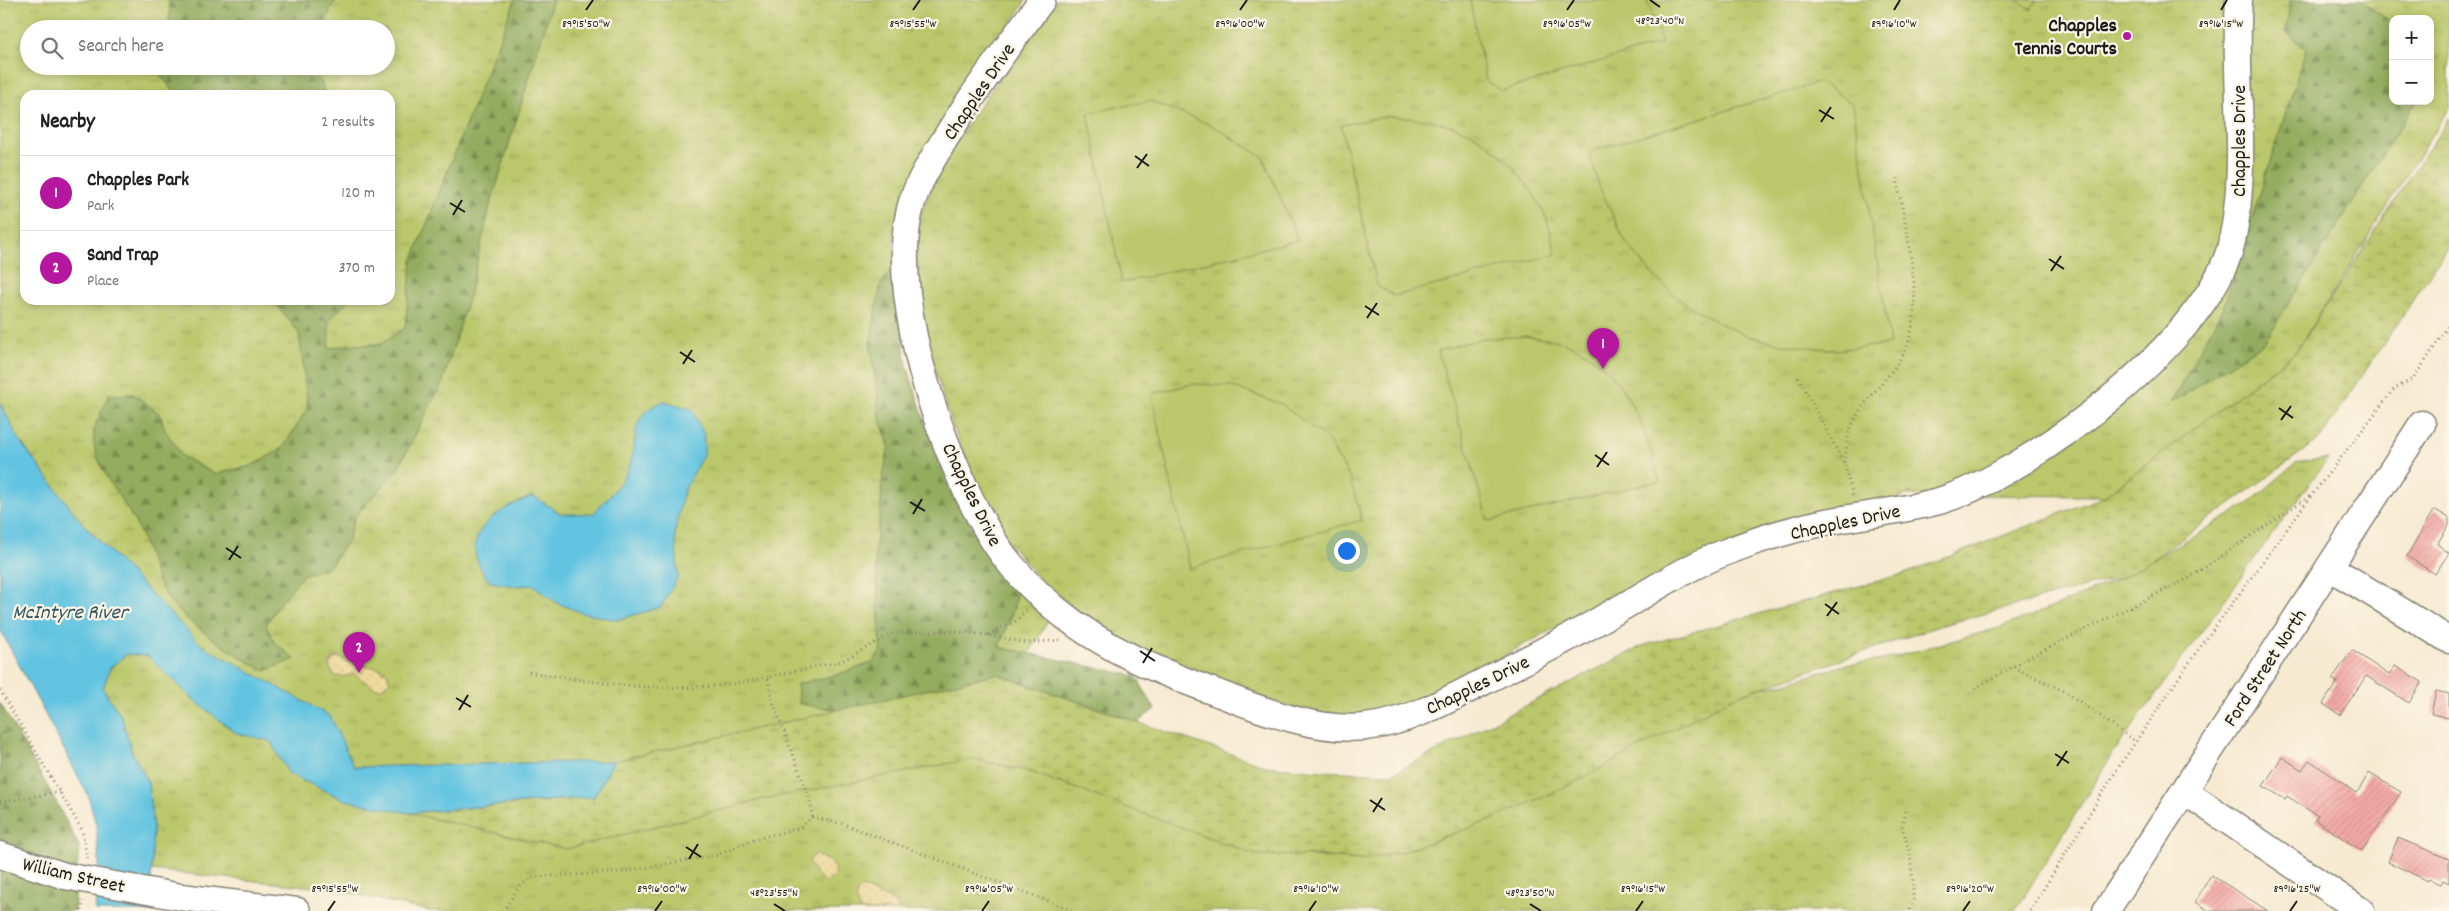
<!DOCTYPE html>
<meta charset="utf-8">
<style>
body{margin:0;font-family:Dekko,sans-serif;background:#f6f6f6;color:#222}
.controls{position:absolute;right:15px;top:15px;display:grid;overflow:hidden;border-radius:10px;box-shadow:0 2px 8px #0003}
.controls button{width:45px;height:45px;display:grid;place-items:center;padding:0;border:0;border-bottom:1px solid #e0e0e0;background:#fff;color:#222;font:25px sans-serif}
.you{position:absolute;left:1346px;top:550px;width:18px;height:18px;margin:-12px;border:4px solid #fff;border-radius:50%;background:#1a73e8;box-shadow:0 0 0 8px #1a73e833}
.badge{display:grid;place-items:center;width:32px;height:32px;border-radius:50%;background:#b5179e;color:#fff;font-size:16px;font-weight:700}
.pin{position:absolute;translate:-50% -41px;filter:drop-shadow(0 1px 2px #0008)}
.pin::after{content:'';position:absolute;top:26px;width:18px;height:15px;background:inherit;clip-path:polygon(0 0,100% 0,50% 100%)}
.list{margin:0;padding:0;list-style:none}
h2{display:flex;justify-content:space-between;align-items:center;height:65px;margin:0;padding:0 20px;font-size:21px}
h2 small{font-size:16px;font-weight:400;color:#767676}
.list li{display:grid;grid-template-columns:32px 1fr auto;gap:15px;align-items:center;box-sizing:border-box;height:75px;padding:0 20px;border-top:1px solid #e0e0e0}
.list b{display:block;font-size:19px;white-space:nowrap}
.list p{margin:0;font-size:16px;white-space:nowrap;color:#767676}
.list em{font-size:16px;font-style:normal;color:#767676}
.icon{flex:none;width:28px;height:28px;fill:none;stroke:currentColor;stroke-width:2;stroke-linecap:round;stroke-linejoin:round}
.map{position:relative;flex:none;width:2449px;height:911px;overflow:hidden}
.search{position:absolute;background:#fff;box-shadow:0 2px 8px #0003;left:20px;top:20px;width:375px;height:55px;display:flex;align-items:center;gap:12px;box-sizing:border-box;padding:0 18px;border-radius:28px;color:#767676;font-size:19px}
.panel{position:absolute;background:#fff;box-shadow:0 2px 8px #0003;left:20px;top:90px;width:375px;height:215px;border-radius:15px}
.map>svg:first-child{display:block}
.grass{fill:url(#grass-tufts);stroke:#6b7243;fill-rule:evenodd}
.forest{fill:url(#forest-firs);stroke:#58643d}
.wetland{fill:url(#wetland-marsh);stroke:#6b7243}
.sand{fill:url(#sand-dots);stroke:#857b5d}
.pitch{fill:#bac76a;stroke:#6b7243}
.water{fill:#63c4e1;stroke:#40707e}
.building{fill:url(#building-hatch)}
.lines{fill:none;stroke-linecap:round;stroke-linejoin:round}
.minor-casing{stroke:#898376;stroke-width:29}
.path{stroke:#898376;stroke-width:3;stroke-dasharray:1 4;stroke-linecap:butt}
.minor{stroke:#fff;stroke-width:26}
.minor-bridge-casing{stroke:#898376;stroke-width:29;stroke-linecap:butt}
.minor-bridge{stroke:#fff;stroke-width:26}
.ticks{fill:none;stroke:#1c1c1c;stroke-width:2}
.poi-dot{fill:#b5179e;stroke:#fcf5e5;stroke-width:2}
.labels{text-anchor:middle;stroke-width:4.5;stroke-linejoin:round;paint-order:stroke}
.poi-label{font-size:20px;font-weight:bold;fill:#1c1c1c;stroke:#fcf5e5;text-anchor:end}
.street-label{font-size:20px;fill:#1c1c1c;stroke:#fcf5e5}
.water-label{font-size:21px;font-style:italic;fill:#355761;stroke:#fcf5e5}
.ticks-label{font-size:12px;text-anchor:middle;fill:#1c1c1c;stroke:#fcf5e5;stroke-width:4.5;stroke-linejoin:round;paint-order:stroke}
</style>
<div class="map">
<svg width="2449" height="911" viewBox="0 0 2449 911">
<defs>
<pattern id="grass-tufts" width="24" height="20" patternUnits="userSpaceOnUse" patternTransform="scale(1.25)"><rect width="24" height="20" fill="#bac76a"/><path d="M3 7l-1-3M5 7V3M7 7l1-3M15 17l-1-3M17 17v-4M19 17l1-3" fill="none" stroke="#9faa5b"/></pattern>
<pattern id="forest-firs" width="22" height="20" patternUnits="userSpaceOnUse" patternTransform="scale(1.25)"><rect width="22" height="20" fill="#93ac5e"/><path d="M5 1l3.5 6h-7zM16 11l3.5 6h-7z" fill="#778b4d"/></pattern>
<pattern id="wetland-marsh" width="20" height="14" patternUnits="userSpaceOnUse" patternTransform="scale(1.25)"><rect width="20" height="14" fill="#bac76a"/><path d="M1 5h8M5 5V1M11 12h8M15 12V8" fill="none" stroke="#9faa5b"/></pattern>
<pattern id="sand-dots" width="8" height="8" patternUnits="userSpaceOnUse" patternTransform="scale(1.25)"><rect width="8" height="8" fill="#eeda9e"/><path d="M2 2h.1M6 6h.1" fill="none" stroke="#ccba88" stroke-width="1.8" stroke-linecap="round"/></pattern>
<pattern id="building-hatch" width="6" height="6" patternUnits="userSpaceOnUse" patternTransform="scale(1.25)"><rect width="6" height="6" fill="#f3a9a5"/><path d="M-1 1l2-2M0 6l6-6M5 7l2-2" fill="none" stroke="#d0918d"/></pattern>
</defs>
<rect width="100%" height="100%" fill="#fcf5e5"/>
<filter id="ink" filterUnits="userSpaceOnUse"><feTurbulence type="fractalNoise" baseFrequency=".02" numOctaves="2"/><feDisplacementMap in="SourceGraphic" scale="10" xChannelSelector="R" yChannelSelector="G"/><feConvolveMatrix kernelMatrix="1 2 1 2 8 2 1 2 1" color-interpolation-filters="sRGB"/></filter>
<filter id="wash" filterUnits="userSpaceOnUse"><feTurbulence type="fractalNoise" baseFrequency=".0096" numOctaves="4" result="noise"/><feDisplacementMap in="SourceGraphic" scale="20" xChannelSelector="R" yChannelSelector="G"/><feGaussianBlur stdDeviation="1.12" result="paint"/><feColorMatrix in="noise" values="0 0 0 0 0 0 0 0 0 0 0 0 0 0 0 0 0 1.4 0 .05"/><feComposite in="paint" operator="in"/></filter>
<g filter="url(#wash)">
<rect width="100%" height="100%" fill="#f6ead1"/>
<path class="grass" d="M0,0H1026L904,192L894,229L895,265L906,363L930,437L953,496L988,553L1010,582L1048,621L968,758L1028,771L1171,822L1300,855L1361,860L1405,851L1491,820L1698,701L1786,683L1844,665L1883,660L1999,628L2056,606L2123,577L2247,505L2296,463L2328,458L2116,749L2015,911H429L332,889L151,870L153,828L148,783L132,752L121,716L103,689L110,668L126,654L148,656L184,628L81,522L19,440L0,403ZM29,29H386V66H29ZM25,95H390V300H25Z
M1056,0H2449V108L2295,353L2105,496L1906,495L1623,593L1517,648L1473,676L1383,718L1313,715L1206,680L1102,629L1045,586L1001,533L981,495L953,427L925,339L915,246L920,216L942,165L974,114ZM2393,19H2430V101H2393Z"/>
<path class="forest" d="M168,0H337L331,7L324,29H168L170,11Z
M515,0H553L489,210L469,296L443,381L397,470L354,518L348,541L330,566L303,575L279,604L266,625L275,643L295,659L265,671C236,655 184,623 166,596C152,574 147,545 135,522C122,498 102,476 95,449C90,428 101,413 109,395L134,394L160,414L165,430L183,457L215,474L251,466L283,448L308,407L299,333L273,300H348L329,321V348L348,345L379,344L405,328L412,261Z
M2290,0H2360L2393,23V101H2416L2264,343L2171,403L2224,306L2306,49L2286,32Z
M169,66H316L323,87V95H177L160,75Z
M895,265L906,363L930,437L953,496L988,553L1017,589L1014,608L999,647L1136,676L1155,709L1138,722L996,674L838,710L799,704L797,684L839,674L874,662L881,650L875,550L881,508L882,482L889,445L879,417L877,388L870,344L881,283Z
M0,703L53,796L79,846L74,911H0Z"/>
<path class="wetland" d="M2449,118V246L2320,439L2148,563L2123,577L1939,626L1731,698L1570,785L1491,820L1405,851L1361,860L1320,856L1256,855L1028,771L972,759L760,800L566,849L408,813L594,797L614,761L996,674L1266,766L1320,771L1392,774L1642,646L1907,573L2105,496L2295,353Z"/>
<path class="sand" d="M338,657C356,669 369,663 387,672L390,681L382,688H375L354,674L341,677L333,675L329,665L332,660Z
M815,854L830,862L835,870L834,876L827,883C819,879 811,869 809,861Z
M862,887L896,903L899,911H862C855,904 854,893 862,887Z"/>
<path class="pitch" d="M1470,0H1647L1662,43L1501,91L1486,81Z
M2016,0H2037L2031,10Z
M1820,82L1853,104L1890,344L1836,350L1780,344L1744,335L1713,320L1680,300L1651,273L1625,241L1600,188L1589,152Z
M1150,101L1211,125L1263,157L1298,240L1122,283L1088,113Z
M1389,116C1413,119 1441,120 1464,130C1494,142 1526,179 1541,207C1549,221 1552,239 1556,254L1394,296L1377,285L1341,125Z
M1526,336C1539,339 1556,339 1568,344C1624,367 1646,427 1659,481L1488,521L1438,351L1480,339Z
M1192,384L1230,386L1281,404L1327,439L1350,478L1362,520L1190,568L1151,394Z"/>
<path class="water" d="M664,401L692,409L704,435V453L683,493L675,531L678,577L661,607L617,620L582,613L557,603L533,585L515,586L490,582C453,537 492,512 533,496L561,514H593C605,500 624,483 630,464C640,434 627,417 664,401Z
M0,403L19,440L81,522L201,645L330,716L354,767L614,761L594,797L408,813L345,800L289,774L270,741L236,733L194,700L148,656L126,654L110,668L103,689L121,716L132,752L148,783L153,828L150,911H95L99,862L96,825L88,795L0,629Z"/>
<g id="blocks">
<path class="building" d="M2434,509L2449,518V525L2437,544L2449,553L2435,574L2407,556Z
M2352,650L2389,675L2395,666L2422,682L2409,703L2366,676L2340,715L2323,704L2337,682L2332,679Z
M2436,691L2449,694V718L2431,714Z
M2282,757L2302,770L2309,760L2357,793L2369,773L2401,792L2362,851L2315,820L2318,816L2287,796L2285,799L2263,786Z
M2398,838L2449,859V883L2443,880L2441,884L2429,879L2428,881L2388,862Z
M2211,875L2240,893L2268,911H2209L2195,902Z"/>
</g>
</g>
<g filter="url(#ink)">
<use href="#blocks" fill-opacity="0" stroke="#898376" stroke-width="1"/>
<g class="lines">
<g class="minor-casing">
<path id="minor" d="M1042,0C1008,46 973,93 943,142C929,165 914,188 909,214C889,305 945,465 995,543C1011,568 1034,591 1057,610C1105,650 1163,673 1220,694C1263,711 1319,732 1365,727C1407,723 1446,701 1483,682C1524,661 1565,641 1605,617C1645,595 1684,568 1726,552C1758,539 1792,529 1826,522C1863,515 1902,511 1939,501C2030,474 2212,337 2232,241C2249,161 2233,81 2239,0
M2329,567L2449,640
M2184,791L2361,911
M0,855L65,876
M181,897L297,911
M2106,911L2422,424"/>
</g>
<path class="path" d="M1798,377L1844,463L1853,497
M1844,463C1846,453 1847,442 1849,433C1860,397 1898,376 1909,340C1924,294 1904,225 1897,178
M1026,610L1016,621L987,635L1028,643L1061,640
M2013,667L2066,692L2136,742
M529,672C613,685 683,697 768,677
M1975,688L2030,657L2189,578L2310,496
M0,690L82,830L87,858
M0,802L60,792
M1905,811L1902,827L1910,852L1913,884V900L1909,911
M812,817L843,824L1075,911
M81,911L83,901
M503,911L519,887L534,877L622,872L717,855L759,838L800,828L812,817L810,800L772,699L768,677L842,661L893,633L954,631L987,635
M2030,911L2116,771L2193,657L2312,495L2394,389L2414,378L2449,325"/>
<use href="#minor" class="minor"/>
<g class="minor-bridge-casing">
<path id="minor-bridge" d="M65,876L181,897"/>
</g>
<use href="#minor-bridge" class="minor-bridge"/>
</g>
</g>
<path class="ticks" d="M1650,0L1660,7M586,10L593,0M913,10L920,0M1240,10L1247,0M1567,10L1574,0M1894,10L1900,0M2221,10L2227,0M1819,110L1834,119M1821,122L1831,107M1135,156L1149,166M1137,168L1147,154M450,203L465,212M453,215L462,200M2049,259L2064,269M2051,271L2061,256M1365,306L1379,315M1367,318L1377,303M680,352L695,362M683,364L692,350M2279,408L2293,418M2281,420L2291,406M1595,455L1609,465M1597,467L1607,452M910,502L925,511M913,514L922,499M226,548L241,558M229,560L238,546M1825,604L1839,614M1827,616L1837,602M1140,651L1155,661M1143,663L1152,648M456,698L471,707M459,710L468,695M2055,754L2069,763M2057,766L2067,751M1370,800L1385,810M1373,812L1382,798M686,847L701,857M689,859L698,844M774,904L785,911M1530,904L1541,911M328,911L335,901M655,911L662,901M982,911L989,901M1309,911L1316,901M1636,911L1643,901M1963,911L1970,901M2290,911L2297,901"/>
<circle class="poi-dot" cx="2127" cy="36" r="5"/>
<g class="labels">
<g class="poi-label">
<text x="2117" y="31">Chapples<tspan x="2117" dy="23">Tennis Courts</tspan></text>
</g>
<g class="street-label">
<text transform="translate(978 91) rotate(-56)" y="7">Chapples Drive</text>
<text transform="translate(2238 141) rotate(-90)" y="7">Chapples Drive</text>
<text transform="translate(973 494) rotate(64)" y="7">Chapples Drive</text>
<text transform="translate(1845 521) rotate(-12)" y="7">Chapples Drive</text>
<text transform="translate(2264 667) rotate(-57)" y="7">Ford Street North</text>
<text transform="translate(1477 684) rotate(-26)" y="7">Chapples Drive</text>
<text transform="translate(74 874) rotate(13)" y="7">William Street</text>
</g>
<g class="water-label">
<text x="70" y="618">McIntyre River</text>
</g>
</g>
<g class="ticks-label">
<text x="1660" y="24">48°23'40"N</text>
<text x="2221" y="27">89°16'15"W</text>
<text x="586" y="27">89°15'50"W</text>
<text x="913" y="27">89°15'55"W</text>
<text x="1240" y="27">89°16'00"W</text>
<text x="1567" y="27">89°16'05"W</text>
<text x="1894" y="27">89°16'10"W</text>
<text x="335" y="892">89°15'55"W</text>
<text x="662" y="892">89°16'00"W</text>
<text x="989" y="892">89°16'05"W</text>
<text x="1316" y="892">89°16'10"W</text>
<text x="1643" y="892">89°16'15"W</text>
<text x="1970" y="892">89°16'20"W</text>
<text x="2297" y="892">89°16'25"W</text>
<text x="774" y="896">48°23'55"N</text>
<text x="1530" y="896">48°23'50"N</text>
</g>
</svg>
<div class="controls">
<button>+</button>
<button>−</button>
</div>
<div class="you"></div>
<div class="pin badge" style="left:1603px;top:369px">1</div>
<div class="pin badge" style="left:359px;top:673px">2</div>
<div class="search"><svg class="icon" aria-label="search" viewBox="0 0 24 24"><circle cx="10" cy="10" r="6"/><path d="M15 15l6 6"/></svg>Search here</div>
<section class="panel">
<h2>Nearby<small>2 results</small></h2>
<ul class="list">
<li><span class="badge">1</span><div><b>Chapples Park</b><p>Park</p></div><em>120 m</em></li>
<li><span class="badge">2</span><div><b>Sand Trap</b><p>Place</p></div><em>370 m</em></li>
</ul>
</section>
</div>
